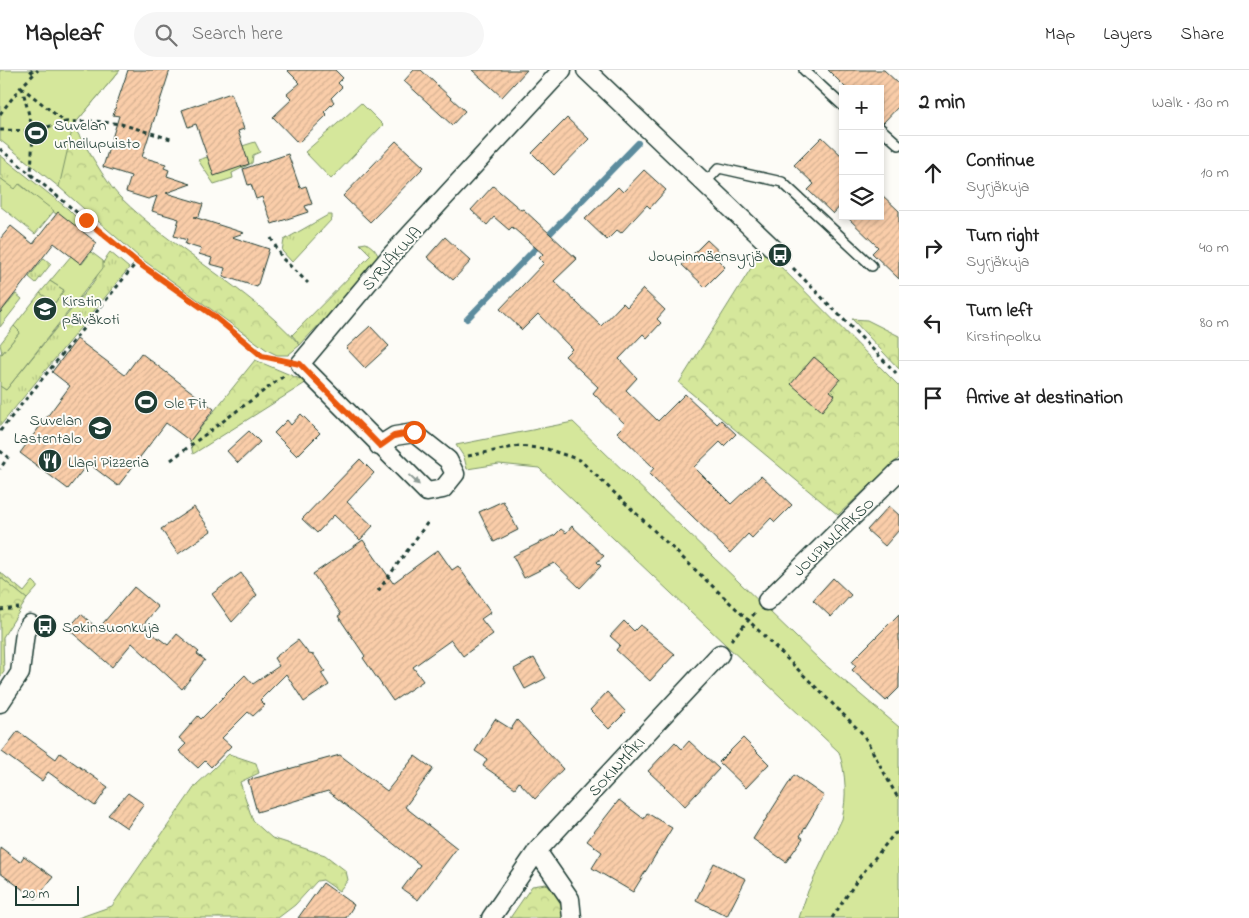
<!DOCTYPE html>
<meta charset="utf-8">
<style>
body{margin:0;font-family:"Indie Flower",sans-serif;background:#f6f6f6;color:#222}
.controls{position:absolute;right:15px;top:15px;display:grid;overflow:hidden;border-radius:0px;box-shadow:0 2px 8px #0003}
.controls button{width:45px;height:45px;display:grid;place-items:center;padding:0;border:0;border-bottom:1px solid #e0e0e0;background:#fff;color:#222;font:25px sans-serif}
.scale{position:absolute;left:15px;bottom:12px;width:64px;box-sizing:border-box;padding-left:5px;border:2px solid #1f3d34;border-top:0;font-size:14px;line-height:18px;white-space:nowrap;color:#1f3d34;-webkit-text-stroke:4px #fdfcf7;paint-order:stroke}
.stop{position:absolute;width:15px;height:15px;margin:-11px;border:4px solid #ea580c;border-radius:50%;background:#fff}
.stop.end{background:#ea580c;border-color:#fff;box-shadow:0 1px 5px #0008}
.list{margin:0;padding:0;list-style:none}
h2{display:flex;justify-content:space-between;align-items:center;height:65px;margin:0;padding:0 20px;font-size:21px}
h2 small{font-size:16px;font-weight:400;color:#767676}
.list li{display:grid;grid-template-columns:32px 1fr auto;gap:15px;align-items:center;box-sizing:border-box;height:75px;padding:0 20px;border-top:1px solid #e0e0e0}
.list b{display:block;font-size:19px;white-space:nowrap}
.list p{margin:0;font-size:16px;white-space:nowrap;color:#767676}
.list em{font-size:16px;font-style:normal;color:#767676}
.icon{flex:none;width:28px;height:28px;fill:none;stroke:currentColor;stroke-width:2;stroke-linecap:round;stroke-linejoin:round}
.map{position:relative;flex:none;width:899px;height:848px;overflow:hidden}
header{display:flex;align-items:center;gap:30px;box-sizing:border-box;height:70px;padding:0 25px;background:#fff;border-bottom:1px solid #e0e0e0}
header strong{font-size:24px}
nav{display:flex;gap:28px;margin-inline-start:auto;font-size:18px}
.search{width:350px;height:45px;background:#f6f6f6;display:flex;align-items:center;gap:12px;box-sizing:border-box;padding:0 18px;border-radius:28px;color:#767676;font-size:19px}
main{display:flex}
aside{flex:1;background:#fff}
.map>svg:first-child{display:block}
.grass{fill:url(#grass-tufts);stroke:#7a9268}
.forest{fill:url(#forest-crowns);stroke:#7a9268}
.green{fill:#d5e79b;stroke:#7a9268}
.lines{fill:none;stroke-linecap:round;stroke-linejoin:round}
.stream{stroke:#5c8c9e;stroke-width:6}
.building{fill:url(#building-hatch);stroke:#1f3d34}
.service-casing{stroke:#1f3d34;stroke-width:12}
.minor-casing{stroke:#1f3d34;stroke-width:21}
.path{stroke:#1f3d34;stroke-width:3;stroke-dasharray:4 4;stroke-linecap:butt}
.service{stroke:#fdfcf7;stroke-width:9}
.minor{stroke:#fdfcf7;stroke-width:18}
.oneway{fill:#8e9c96}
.route{stroke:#ea580c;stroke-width:6}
.labels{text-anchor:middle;stroke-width:4;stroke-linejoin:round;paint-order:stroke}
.poi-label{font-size:16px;fill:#1f3d34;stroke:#fdfcf7;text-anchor:start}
.street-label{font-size:16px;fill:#1f3d34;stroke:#fdfcf7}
</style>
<header>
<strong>Mapleaf</strong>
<div class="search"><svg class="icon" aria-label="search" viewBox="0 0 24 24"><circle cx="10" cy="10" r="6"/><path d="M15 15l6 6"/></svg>Search here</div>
<nav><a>Map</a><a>Layers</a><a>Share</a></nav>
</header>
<main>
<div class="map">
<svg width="899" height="848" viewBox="0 0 899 848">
<defs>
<pattern id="grass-tufts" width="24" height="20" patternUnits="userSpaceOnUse" patternTransform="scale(1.25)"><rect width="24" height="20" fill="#d5e79b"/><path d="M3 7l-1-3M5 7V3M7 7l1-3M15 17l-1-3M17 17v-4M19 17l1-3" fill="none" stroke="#b6c786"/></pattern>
<pattern id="forest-crowns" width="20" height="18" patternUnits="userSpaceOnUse" patternTransform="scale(1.25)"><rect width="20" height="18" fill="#d5e79b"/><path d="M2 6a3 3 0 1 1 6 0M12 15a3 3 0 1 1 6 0" fill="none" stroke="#b6c786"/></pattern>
<pattern id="building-hatch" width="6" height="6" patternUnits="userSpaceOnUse" patternTransform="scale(1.25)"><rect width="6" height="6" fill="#facda9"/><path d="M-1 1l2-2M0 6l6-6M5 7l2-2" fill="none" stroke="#d6b192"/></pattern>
</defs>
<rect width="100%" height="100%" fill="#fdfcf7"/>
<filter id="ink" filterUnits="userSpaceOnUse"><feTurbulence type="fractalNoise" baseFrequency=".02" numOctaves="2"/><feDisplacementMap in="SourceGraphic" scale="10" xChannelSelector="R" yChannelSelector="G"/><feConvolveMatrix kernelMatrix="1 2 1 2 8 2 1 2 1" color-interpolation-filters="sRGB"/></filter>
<g filter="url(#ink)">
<path class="grass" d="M0,85L68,139L79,150L78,161L58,142L56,144L20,114L15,120L0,108Z
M328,145H332V149L292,192L282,181L284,170Z
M366,173C373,177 378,182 379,190L300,275L292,265L371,185L360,174Z
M110,182L129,198L0,356V316L6,320L92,214C100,203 102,192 110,182Z
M44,188L51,194L36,213L29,207Z
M50,211L64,220L54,234L40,223Z
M16,224L22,229L0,257V243Z
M14,256L20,262L2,284L0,274Z
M0,502L24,522L33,511L37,515V518L27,529L0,507Z"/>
<path class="forest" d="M120,0L73,56C86,75 105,112 120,127C175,182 247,216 300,275L288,285H277L267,280L139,187L59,117L48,98L57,18Z
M763,179L899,316V388L838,445L679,313Z
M852,249L867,250L899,266V299Z
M255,290L307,312L193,384L190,371Z
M0,507L27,529L3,567L4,602L0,607Z
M229,684L256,693L259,703L240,712L253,751L272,768L325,785L346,801L348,810L339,821L323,810L317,811L295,835L278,848H78L112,836L196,715Z
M546,814L560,829L566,848H510L532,816Z"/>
<path class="green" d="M0,0H120L73,56L59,117L0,70Z
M361,33L383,55L331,109L305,82Z
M255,72L260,82L253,85L252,93L232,103L233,108L214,114L198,90Z
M0,108L15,119L19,114L54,141L35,164L0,136Z
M91,182L103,191V198L6,320L0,316V283L2,284L20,262L14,256L40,223L55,233L64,220L50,211L71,186L82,194Z
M573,352L823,593L899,657V848H799L808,821L842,749C847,727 846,704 839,682L539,398L499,394L467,399L464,387L456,375Z"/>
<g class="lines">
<path class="stream" d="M467,249L638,73"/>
</g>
<path class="building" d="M128,0H170L142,87L166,94L164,98L169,100L167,106L191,114L166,123L203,134L199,146L194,147L244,163L232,167L269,179L257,217L223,206L225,198L210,194L212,188L199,184L201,179L185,174L187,170L174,166L179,149L152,141L157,126L148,129L126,122L131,106L103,97L119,46L113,45Z
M287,0H335L343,8L338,13L342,17L331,28L334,32L324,42L327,45L298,73L273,47L292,29L287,24L300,13Z
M414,0H421L465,41L452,55L404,11Z
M472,0H527L502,27Z
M828,0H884L899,14V36L883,53L880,52V19H847Z
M231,23L244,59L238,61L249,94L214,106L196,54L188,57L182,40Z
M567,48L589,69L554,105L532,83Z
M822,67L843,87V133L833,144L808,120L814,114L794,95Z
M396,71L424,97L370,152L343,126Z
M288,84L300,118L306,116L312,134L305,136L308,142L272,154L262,127L256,129L251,114L248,115L243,99Z
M644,100L666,120L650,138L647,135L621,163L617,160L607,170L585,149L618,117L623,122Z
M493,116L521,140L523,139L577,189L554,211L601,256L623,233L627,237L643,219L665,240L657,249L661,253L647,268L643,264L619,289L637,308L626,320L658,351L685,324L717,354L721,350L736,364L724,376L720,372L694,397L731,434L761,406L792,435L775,452L771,448L752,468L748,464L730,483L649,404L654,398L617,362L625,354L593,323L598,317L565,286L572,279L538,244L522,260L500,239L544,193L539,188L543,184L512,157L509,160L494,147L487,155L471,140Z
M880,123L899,141V209L872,183L878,177L846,146H880Z
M58,142L97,173L81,194L54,173L0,243V169L11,156L33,174Z
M445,167L471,191L453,210L427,187Z
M707,170L723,185L718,190L725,197L705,217L682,195Z
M370,256L389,276L365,298L346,278Z
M77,269L125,305L141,283L214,339L190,371L166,353L118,416L88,393L68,419L20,383L70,316L52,302Z
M814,287L840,309L830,321L835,325L822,341L791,314Z
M301,344L320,363L297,386L274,363L287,350L291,355Z
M249,361L260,372L238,393L227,381Z
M360,389L374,403L347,432L373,456L360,470L334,445L317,463L302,449Z
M503,431L518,460L494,472L479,442Z
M889,436L899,445V460L885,476L867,460Z
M194,437L211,461L178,484L161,459Z
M572,456L604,486L597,492L601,496L580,518L554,493L524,508L513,486L555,465L561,459L566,463Z
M363,470L393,513L438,480L452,500L458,496L491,542L481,549L493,564L463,586L451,570L413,597L423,611L393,631L363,588L365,586L338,546L341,544L313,504Z
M241,503L257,525L232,552L212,524Z
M833,508L851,525L831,547L813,530Z
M134,517L158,537L142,556L168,575L177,564L199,582L197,584L205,590L182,619L132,573L112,597L68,559L81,544L98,559Z
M899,544V618L886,631L852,600L856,596L852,591Z
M624,551L634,561L640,555L675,584L650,611L616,580L620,575L610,566Z
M298,570L309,584L314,585L325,601L321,603L329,615L304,632L286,604L260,630L265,635L253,646L248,642L222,668L231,676L211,697L205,691L198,698L179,681L186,674L179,668L198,646L201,649L245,605L253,614L279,596L274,588Z
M534,588L546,608L525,619L514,599Z
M607,622L626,642L609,659L590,640Z
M495,649L511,659L517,650L563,699L535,729L519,712L515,718L483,696L487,689L475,681Z
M18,661L56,689L60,683L108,717L95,736L48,702L42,711L2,682Z
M743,668L769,694L746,718L719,692Z
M689,671L719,699L685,736L648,701L675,672L682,679Z
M340,685L387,721L415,686L433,699L405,737L457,778L418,830L402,819L420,795L328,721L257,742L248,710Z
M794,705L824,726L800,766L803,768L786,792L753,769Z
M128,723L144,734L127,758L108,745Z
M619,730L644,749L647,743L672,758L633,822L592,798L602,782L587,771Z
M0,777L20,792L24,786L53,807L36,829L0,803Z
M714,793L746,809L727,846L696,830Z
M323,813L354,835L346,848H298Z"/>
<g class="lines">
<g class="service-casing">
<path id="service" d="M804,0L843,36
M880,58L899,75
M705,113L719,98L782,112L872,196"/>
</g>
<g class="minor-casing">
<path id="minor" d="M586,0L780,185
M379,376L395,366L414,363L448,390L455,404L443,419L427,422L300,294L394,182L562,0
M767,531L899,401
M0,633L20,603L25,562L30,554
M537,781L570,829L572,848
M491,848L537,781L720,584"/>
</g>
<path class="path" d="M30,0L34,4
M21,17L65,52L94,51L121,54L174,70
M22,17L33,61L31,105
M0,44L21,17L38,0
M0,60L33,61L65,52
M0,79L137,192L214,246L262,286L282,290
M271,168L282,188L308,213
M793,198L899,306
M0,361L137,192
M0,381L8,387L0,399
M468,386L519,376L547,379L580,390L748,550L863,664L899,730
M171,390L285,305
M378,521L428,452
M0,540L19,538
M731,570L755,543
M832,848L858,809L894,764L899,762"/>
<use href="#service" class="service"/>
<use href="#minor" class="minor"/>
</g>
<defs><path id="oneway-solid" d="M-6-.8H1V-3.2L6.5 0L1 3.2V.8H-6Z" transform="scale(1.25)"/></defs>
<use class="oneway" href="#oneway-solid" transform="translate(414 410) rotate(43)"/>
</g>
<g class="lines" filter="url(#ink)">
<path class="route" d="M86,150L137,192L214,246L262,286L300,294L380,376L394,366L414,362"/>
</g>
<defs>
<g id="stadium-disc" transform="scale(1.25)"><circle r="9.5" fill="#1f3d34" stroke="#fdfcf7"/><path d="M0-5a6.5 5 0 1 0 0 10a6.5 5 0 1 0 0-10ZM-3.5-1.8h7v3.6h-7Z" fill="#fff"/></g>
<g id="bus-disc" transform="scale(1.25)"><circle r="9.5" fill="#1f3d34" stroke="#fdfcf7"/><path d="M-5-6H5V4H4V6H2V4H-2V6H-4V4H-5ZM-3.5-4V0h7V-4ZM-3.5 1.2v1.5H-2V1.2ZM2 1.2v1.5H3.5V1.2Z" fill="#fff"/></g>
<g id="school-disc" transform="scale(1.25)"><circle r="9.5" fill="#1f3d34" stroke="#fdfcf7"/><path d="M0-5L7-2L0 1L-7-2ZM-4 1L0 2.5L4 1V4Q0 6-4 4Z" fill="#fff"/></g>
<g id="restaurant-disc" transform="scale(1.25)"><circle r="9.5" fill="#1f3d34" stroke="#fdfcf7"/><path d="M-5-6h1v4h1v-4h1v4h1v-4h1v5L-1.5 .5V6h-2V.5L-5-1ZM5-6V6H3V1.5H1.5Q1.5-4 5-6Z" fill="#fff"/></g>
</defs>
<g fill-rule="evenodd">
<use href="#stadium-disc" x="36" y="63"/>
<use href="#bus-disc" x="780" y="185"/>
<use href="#school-disc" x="45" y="239"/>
<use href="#stadium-disc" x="146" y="332"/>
<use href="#school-disc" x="100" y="358"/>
<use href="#restaurant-disc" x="50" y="391"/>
<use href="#bus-disc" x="45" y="556"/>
</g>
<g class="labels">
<g class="poi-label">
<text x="54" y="60">Suvelan<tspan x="54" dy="18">urheilupuisto</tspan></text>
<text x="762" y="191" text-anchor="end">Joupinmäensyrjä</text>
<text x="62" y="236">Kirstin<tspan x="62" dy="18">päiväkoti</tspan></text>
<text x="164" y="338">Ole Fit</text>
<text x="82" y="355" text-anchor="end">Suvelan<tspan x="82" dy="18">Lastentalo</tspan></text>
<text x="68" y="397">Llapi Pizzeria</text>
<text x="62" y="562">Sokinsuonkuja</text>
</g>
<g class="street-label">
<text transform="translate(391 188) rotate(-48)" y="6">SYRJÄKUJA</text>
<text transform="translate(833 466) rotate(-44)" y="6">JOUPINLAAKSO</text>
<text transform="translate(616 696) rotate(-47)" y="6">SOKINMÄKI</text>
</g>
</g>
</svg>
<div class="controls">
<button>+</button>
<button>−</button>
<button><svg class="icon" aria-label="layers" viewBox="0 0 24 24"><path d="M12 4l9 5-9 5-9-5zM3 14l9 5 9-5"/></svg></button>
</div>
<div class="scale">20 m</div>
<div class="stop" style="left:414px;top:362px"></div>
<div class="stop end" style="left:86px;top:150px"></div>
</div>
<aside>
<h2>2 min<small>Walk · 130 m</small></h2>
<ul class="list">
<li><svg class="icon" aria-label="ahead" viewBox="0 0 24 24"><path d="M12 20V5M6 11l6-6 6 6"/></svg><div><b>Continue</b><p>Syrjäkuja</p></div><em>10 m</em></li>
<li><svg class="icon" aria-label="right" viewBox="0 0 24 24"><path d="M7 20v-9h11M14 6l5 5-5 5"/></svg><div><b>Turn right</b><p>Syrjäkuja</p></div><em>40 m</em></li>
<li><svg class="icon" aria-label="left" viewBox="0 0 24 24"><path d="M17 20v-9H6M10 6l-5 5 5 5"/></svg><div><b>Turn left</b><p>Kirstinpolku</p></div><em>80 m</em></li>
<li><svg class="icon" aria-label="arrive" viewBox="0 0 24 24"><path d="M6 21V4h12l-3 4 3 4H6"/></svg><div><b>Arrive at destination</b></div></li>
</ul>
</aside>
</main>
